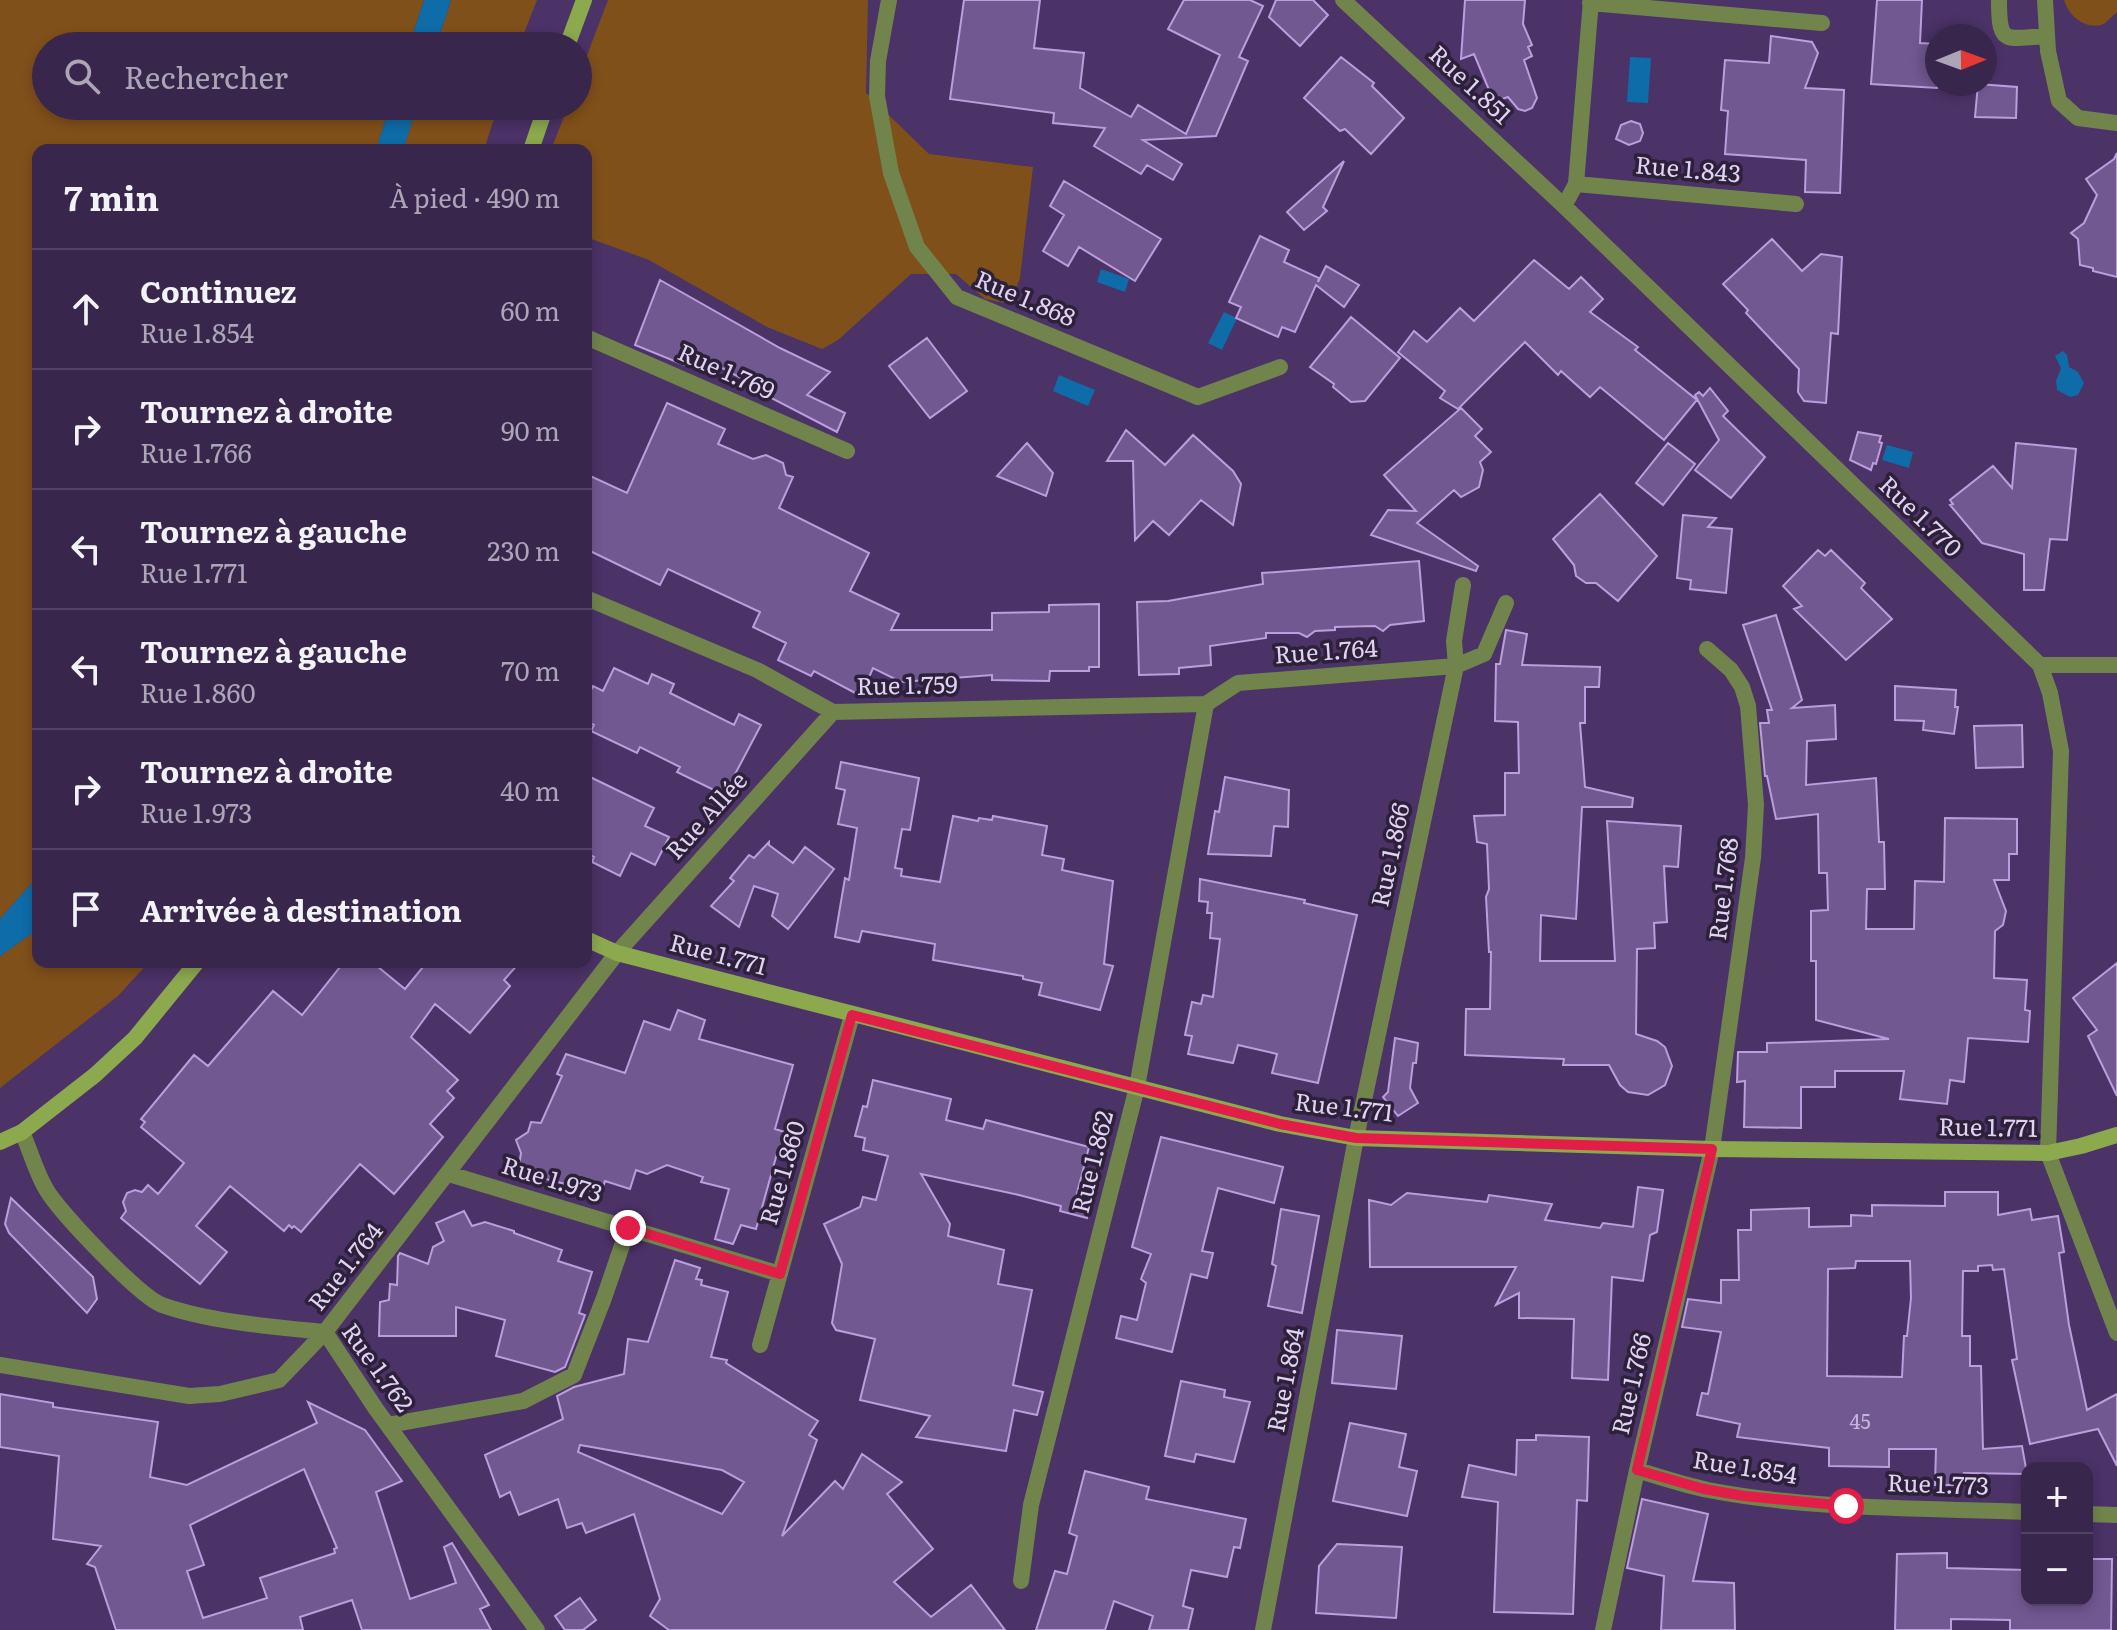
<!DOCTYPE html>
<html lang="fr">
<meta charset="utf-8">
<style>
body{margin:0;font-family:Literata,serif;background:#433257;color:#f1f3f6}
.controls{position:absolute;right:24px;bottom:24px;display:grid;overflow:hidden;border-radius:16px;box-shadow:0 4px 12px #0003}
.controls button{width:72px;height:72px;display:grid;place-items:center;padding:0;border:0;border-bottom:2px solid #524365;background:#38264d;color:#f1f3f6;font:40px sans-serif}
.compass{position:absolute;left:1925px;top:24px;width:72px;height:72px;border-radius:50%;background:#38264d;box-shadow:0 4px 12px #0003;rotate:89deg}
.stop{position:absolute;width:24px;height:24px;margin:-18px;border:6px solid #e11d48;border-radius:50%;background:#fff}
.stop.end{background:#e11d48;border-color:#fff;box-shadow:0 2px 8px #0008}
.list{margin:0;padding:0;list-style:none}
h2{display:flex;justify-content:space-between;align-items:center;height:104px;margin:0;padding:0 32px;font-size:34px}
h2 small{font-size:26px;font-weight:400;color:#aba5b6}
.list li{display:grid;grid-template-columns:52px 1fr auto;gap:24px;align-items:center;box-sizing:border-box;height:120px;padding:0 32px;border-top:2px solid #524365}
.list b{display:block;font-size:30px;white-space:nowrap}
.list p{margin:0;font-size:26px;white-space:nowrap;color:#aba5b6}
.list em{font-size:26px;font-style:normal;color:#aba5b6}
.icon{flex:none;width:44px;height:44px;fill:none;stroke:currentColor;stroke-width:2;stroke-linecap:round;stroke-linejoin:round}
.map{position:relative;flex:none;width:2117px;height:1630px;overflow:hidden}
.search{position:absolute;background:#38264d;box-shadow:0 4px 12px #0003;left:32px;top:32px;width:560px;height:88px;display:flex;align-items:center;gap:20px;box-sizing:border-box;padding:0 28px;border-radius:44px;color:#aba5b6;font-size:30px}
.panel{position:absolute;background:#38264d;box-shadow:0 4px 12px #0003;left:32px;top:144px;width:560px;height:824px;border-radius:16px}
.map>svg:first-child{display:block}
.green{fill:#80501a}
.water{fill:#0e6ca8}
.building{fill:#725891;stroke:#ba9edd;stroke-width:2;fill-rule:evenodd}
.lines{fill:none;stroke-linecap:round;stroke-linejoin:round}
.street{stroke:#71844c;stroke-width:16}
.secondary{stroke:#8ca94d;stroke-width:16}
.route{stroke:#e11d48;stroke-width:10}
.labels{text-anchor:middle;stroke-width:7;stroke-linejoin:round;paint-order:stroke}
.number-label{font-size:20px;fill:#c4b4da}
.street-label{font-size:24px;fill:#dfd2f2;stroke:#2c2139}
</style>
<div class="map">
<svg width="2117" height="1630" viewBox="0 0 2117 1630">
<rect width="100%" height="100%" fill="#4b3267"/>
<path class="green" d="M0,0H424L409,46H46V106H390L376,150H38V876L0,919Z
M451,0H537L519,46H436Z
M608,0H868L866,93L929,154L1033,167L1020,278L1010,304L985,299L956,274H911L838,340L822,349L767,327L649,260L586,237V150H551L568,106H578V79Z
M2064,0H2117V12C2112,16 2107,23 2101,25C2084,29 2068,15 2064,0Z
M417,106H498L484,150H403Z
M38,929V962H149L118,996L0,1088V956Z"/>
<path class="water" d="M424,0H451L436,46H409Z
M1630,57L1651,58L1648,103L1627,102Z
M390,106H417L403,150H376Z
M1101,269L1129,279L1125,292L1097,282Z
M1224,312L1237,318L1222,350L1208,343Z
M2063,351L2067,355L2069,367L2078,372L2084,383L2078,395L2070,397L2057,390L2056,381L2061,368L2055,356Z
M1059,375L1095,390L1088,406L1053,391Z
M1887,445L1913,452L1909,468L1882,460Z
M38,876V929L0,956V919Z"/>
<path class="building" d="M964,0H1040L1034,48L1084,53L1080,88L1131,117L1138,105L1186,134L1220,55L1168,29L1184,0H1250L1263,6L1239,57L1248,61L1216,136L1143,140L1182,164L1173,180L1147,165L1141,174L1094,146L1105,128L1053,123L1054,113L950,99Z
M1276,0H1313L1328,15L1300,46L1269,17Z
M1465,0H1525L1523,24L1532,45L1528,47L1532,56L1524,60L1537,98L1532,108L1525,111L1518,109L1508,97L1494,102L1474,54L1461,59Z
M1877,0H1922L1920,43L1937,44V88L1871,84Z
M1771,36L1812,42L1818,53L1805,88L1844,90L1840,193L1805,192L1806,160L1725,154L1728,111L1721,110L1725,60L1769,63Z
M1341,57L1374,83L1372,86L1404,118L1371,154L1345,129L1340,131L1304,98Z
M1978,84L2017,87L2016,118L1975,117Z
M1631,121L1640,124L1643,133L1640,141L1629,145L1616,139L1621,125Z
M2117,153V277L2093,271V268L2080,265L2078,239L2071,233L2084,223L2097,195L2086,179L2114,159Z
M1344,161L1323,207L1327,211L1304,230L1287,212Z
M1064,181L1161,239L1135,281L1079,247L1068,266L1043,251L1064,215L1050,206Z
M1260,236L1289,250L1284,262L1319,278L1318,282L1326,266L1359,285L1344,307L1316,285L1295,332L1282,327L1278,337L1236,318L1241,307L1229,302Z
M1772,239L1802,271L1821,254L1842,257L1838,334L1831,333L1826,403L1804,401L1798,392L1799,369L1746,313L1748,310L1723,284Z
M1534,260L1569,289L1581,277L1603,299L1590,312L1638,347L1635,350L1697,400L1664,440L1600,387L1590,397L1561,371L1558,375L1525,342L1458,409L1440,398L1445,391L1398,352L1414,331L1427,342L1460,308L1474,321Z
M660,280L780,348L830,372L807,395L845,413L837,432L756,390L758,387L690,351L684,365L635,345Z
M1351,317L1400,358L1365,401L1351,402L1333,387L1334,384L1310,367Z
M927,338L967,391L930,418L889,366Z
M1710,388L1728,411L1723,416L1765,457L1731,498L1695,470L1719,440L1695,395L1699,392L1703,396Z
M667,403L725,429L718,444L753,459L766,455L783,463L786,475L793,477L779,508L869,553L850,591L899,614L891,630H992V613L1049,612V605L1099,604V667H1089V671H1050L1049,681L992,680V675L901,682L873,668L861,696L814,671L811,676L778,660L786,643L753,627L760,612L668,569L660,585L586,549V474L627,493Z
M1461,408L1482,429L1475,436L1491,452L1480,462L1483,470L1479,487L1461,497L1454,490L1417,523L1478,566L1476,571L1371,535L1388,510L1416,511L1384,475Z
M1126,430L1165,465L1193,435L1233,471L1241,484L1233,525L1201,500L1169,535L1153,521L1135,540L1133,461H1107Z
M1858,432L1881,436L1879,442L1882,443L1876,464L1873,463L1871,470L1850,460Z
M1027,443L1053,473L1046,496L997,476Z
M1668,443L1695,464L1663,505L1636,483Z
M2016,443L2076,449L2067,540L2050,539L2044,590H2024V554L1982,543L1950,505L1953,504L1950,500L1993,466L2012,488Z
M1600,494L1657,556L1618,601L1596,583H1586L1576,576L1574,565L1553,539Z
M1683,515L1716,518L1708,527L1732,529L1726,593L1690,589L1691,580L1677,578Z
M1818,550L1825,556L1831,550L1865,583L1861,588L1892,619L1846,660L1794,609L1802,606L1783,586Z
M1419,561L1424,621L1390,625L1383,631L1375,626L1335,627V630L1315,631L1307,637L1299,633H1266V638L1210,646L1211,665L1179,668V674L1139,675L1137,602L1168,601L1263,584L1262,573Z
M1776,615L1802,700L1792,708L1835,705L1836,739L1807,741L1806,785L1876,778L1879,842H1884L1885,889H1867L1866,929H1914L1915,881L1944,882L1945,818L2017,819V854H2009V880H1994L2006,911L2003,925L1995,931L1994,978L2027,980L2025,1010L2030,1011L2028,1042L1968,1038L1964,1082L1950,1080L1947,1104L1900,1099L1904,1071H1835V1087H1801V1128L1744,1127L1745,1081L1737,1082L1738,1052H1767V1043L1889,1039L1816,1020V961H1811V911L1828,910L1827,873H1819L1818,814L1776,819L1767,776H1765L1760,723H1769L1767,710H1772L1743,625Z
M1506,630L1527,634L1522,665L1600,667L1599,687H1585V723H1580L1585,787L1633,798L1632,807H1582L1576,919L1541,915L1540,961H1615L1607,821L1681,826L1678,867L1664,866L1667,922L1654,923L1655,948L1637,949L1636,1034L1657,1041L1665,1047L1672,1066L1665,1085L1648,1095L1628,1092L1620,1085L1609,1065H1563L1564,1059L1465,1055L1466,1009H1490L1491,952H1489L1486,897L1489,889L1487,844L1477,842L1474,816L1505,815V773H1519L1518,722L1495,721L1496,664H1500Z
M614,668L648,684L652,674L674,684L670,693L734,725L739,714L761,725L724,795L677,772L680,767L640,747L637,753L591,731L594,725L586,721V700L593,686L603,691Z
M1895,686L1956,690L1955,707H1958L1954,734L1923,730L1924,721L1895,720Z
M2022,725L2023,767L1976,768L1974,726Z
M841,762L919,778L910,830L902,829L895,868L902,869L901,876L940,882L953,816L978,821L979,818L992,820L993,816L1047,826L1042,855L1064,859L1062,870L1113,881L1104,964L1113,966L1100,1010L1039,995L1042,983L1023,979V976L933,960L935,944L862,931L859,942L835,937L845,878L849,880L857,828L838,824L845,790L836,788Z
M586,775L654,808L645,826L669,837L655,865L631,853L620,876L592,862L594,857L586,853Z
M1225,777L1289,790L1288,827L1274,826L1271,856L1208,854L1215,811L1219,812Z
M769,842V845L793,863L805,847L834,869L788,929L772,916L778,894L754,886L739,927L711,906L734,881L730,878L749,855L754,858Z
M1200,879L1305,900L1304,903L1357,915L1318,1083L1272,1073L1277,1054L1238,1045L1233,1063L1188,1054L1192,1036L1185,1035L1192,1002L1201,1004L1203,995L1213,997L1220,939L1210,938L1212,913H1207L1208,902L1199,901Z
M344,962H372L405,989L427,962H520L504,980L510,986L470,1033L435,1004L411,1037L458,1080L447,1091L454,1098L430,1124L443,1137L394,1194L360,1164L301,1232L294,1226L292,1228L289,1225L284,1231L230,1186L196,1226L227,1252L200,1284L121,1218L126,1211L123,1202L127,1193L135,1190L142,1192L148,1185L158,1194L184,1163L141,1127L145,1122L141,1119L194,1055L208,1066L273,991L302,1015Z
M2117,963V1096L2088,1036L2097,1030L2073,998Z
M678,1010L705,1020L699,1039L793,1065L775,1129L798,1136L794,1155L778,1150L756,1229L741,1225L733,1244L715,1239L729,1189L701,1182L703,1177L667,1165L647,1174L636,1170L630,1189L605,1181L601,1193L518,1172L521,1153L516,1140L528,1132L531,1122L541,1123L562,1076L557,1074L566,1054L625,1073L644,1021L670,1030Z
M1395,1038L1418,1043L1416,1063H1413L1410,1088L1418,1103L1398,1116L1383,1097L1388,1092Z
M873,1080L951,1099L946,1120L983,1129L986,1120L1089,1147L1077,1193L1092,1197L1087,1218L1060,1211L1061,1206L1019,1195L921,1174L950,1224L948,1236L1004,1250L998,1284L1032,1290L1013,1385L1043,1392L1037,1415L1014,1410L1006,1451L916,1437L930,1416L860,1400L875,1339L836,1330L832,1323L842,1264L824,1224L860,1207L863,1197L876,1200L888,1156L863,1150L865,1138L855,1136L863,1106L867,1107Z
M1161,1137L1283,1167L1274,1203L1218,1188L1202,1251L1213,1253L1207,1278L1191,1274L1172,1352L1116,1338L1121,1316L1137,1320L1146,1283L1141,1279L1151,1254L1132,1247Z
M1638,1187L1663,1190L1657,1232L1650,1235L1643,1281L1612,1277L1608,1380L1572,1378L1574,1319L1519,1318V1293L1496,1305L1516,1267H1370L1369,1200L1391,1205L1407,1193L1487,1202L1489,1195L1552,1204L1545,1220L1600,1228L1603,1223L1633,1227Z
M1945,1192H1998V1215L2030,1209L2032,1220L2058,1216L2064,1252L2059,1253L2069,1325L2087,1410L2117,1394V1466L2098,1429L2030,1444L2012,1360L2017,1359L2004,1269L1993,1270L1992,1265L1978,1266V1271H1963L1962,1336H1970V1366H1981L1983,1449L2022,1446L2027,1474L1964,1473L1963,1485H1935L1936,1449H1889V1467L1829,1466V1448L1737,1437L1740,1424L1697,1415L1702,1393L1708,1394L1721,1332L1682,1327L1688,1299L1721,1303V1280H1739L1738,1230H1751V1210L1809,1208V1227L1851,1226V1215L1872,1216V1205L1945,1206ZM1856,1261H1910L1911,1298L1907,1336H1904L1902,1377L1827,1376L1828,1269L1855,1268Z
M11,1198L93,1277L97,1299L87,1313L9,1233L5,1224Z
M1281,1209L1319,1216L1302,1313L1268,1306L1276,1266L1272,1264Z
M464,1211L472,1226L485,1222L514,1231V1233L562,1250L558,1261L592,1272L579,1313L585,1315L565,1367L555,1372L496,1356L505,1320L456,1307V1336H379L380,1302L389,1300L390,1284L397,1285L398,1256L400,1253L428,1264L433,1247L444,1241L436,1223Z
M675,1260L700,1268L696,1279L702,1280L701,1285L728,1292L711,1357L727,1360L726,1363L818,1421L809,1435L817,1440L782,1536L835,1481L843,1489L862,1454L902,1482L887,1494L933,1549L894,1582L931,1617L971,1585L1005,1630H669L650,1616L660,1599L634,1514L586,1533L582,1523L567,1528L558,1499L519,1515L510,1492L500,1497L485,1455L563,1419L557,1396L574,1387L624,1374L628,1339L648,1342ZM580,1445L722,1470L744,1482L722,1514L578,1452Z
M1337,1330L1402,1336L1396,1389L1332,1383Z
M1181,1381L1225,1390L1224,1397L1250,1402L1234,1462L1196,1454L1194,1462L1165,1456Z
M0,1394L53,1403V1407L158,1422L150,1477L187,1485L317,1423L308,1402L365,1430L402,1481L376,1492L410,1599L456,1583L444,1547L452,1543L489,1605L480,1609L491,1630H362L352,1600L300,1617L303,1630H116L95,1567L87,1564L101,1546L53,1539L59,1456L0,1447ZM304,1469L337,1548L334,1549L335,1553L260,1578L267,1598L203,1618L187,1571L204,1565L190,1525Z
M1350,1423L1406,1434L1399,1467L1417,1471L1407,1516L1333,1501Z
M1536,1435L1589,1437L1587,1501L1577,1500L1573,1614L1494,1612L1498,1502L1462,1497L1469,1465L1516,1475L1517,1440H1536Z
M1085,1471L1149,1487L1146,1499L1246,1519L1240,1548L1234,1547L1227,1577L1191,1570L1183,1606L1193,1609L1188,1630H1149L1153,1616L1114,1601L1105,1630H1036L1055,1571L1067,1574L1077,1536L1069,1533Z
M1642,1499L1708,1514L1693,1581L1734,1583L1735,1630H1661L1664,1576L1627,1568Z
M1337,1544L1402,1547L1396,1618L1316,1613L1319,1566Z
M1947,1553V1568L2027,1570V1600H2087V1559H2112L2111,1630H2010V1620L1951,1619V1630H1895L1897,1554Z
M580,1598L596,1620L583,1630H565L555,1616Z"/>
<g class="lines">
<path class="street" d="M889,0L878,61L877,96L891,173L917,247L957,297L1198,397L1280,367
M1343,0L1564,206
M1591,0L1576,184L1564,206L2040,665L2050,693L2061,751L2048,1153L2117,1333
M1999,0C1999,47 2005,38 2047,36
M2045,0L2048,51L2059,101L2078,118L2117,123
M1590,3L1822,23
M1576,184L1796,204
M586,337L847,451
M586,598L757,670L833,712L1206,704
M2040,665H2117
M1206,704L1238,683L1456,666L1454,641L1463,585
M22,1132C30,1150 36,1172 46,1189C59,1212 139,1296 162,1305C210,1322 274,1327 325,1332L376,1409L537,1630
M449,1174L780,1274
M760,1345L852,1015
M0,1365L189,1396L220,1394L279,1380L325,1332L617,953L833,712
M388,1425L523,1401L574,1375L604,1298L628,1228
M1637,1470C1660,1477 1684,1485 1708,1490C1812,1510 1921,1508 2027,1512
M2087,1514L2117,1515
M1021,1581L1031,1505L1137,1087L1206,704
M1263,1630L1356,1138L1456,666L1484,654L1506,603
M1603,1630L1637,1470L1712,1149L1753,858L1756,805L1748,706L1742,687L1731,670L1707,649"/>
<path class="secondary" d="M567,46L584,0
M531,150L546,106
M586,939L617,953L1280,1124L1356,1138L1712,1149L2048,1153L2081,1146L2117,1135
M0,1142L22,1132L95,1075L135,1038L197,962"/>
</g>
<g class="lines">
<path class="route" d="M628,1228L780,1274L852,1015L1280,1124L1356,1138L1712,1149L1637,1470L1704,1489L1744,1496L1846,1506"/>
</g>
<g class="labels">
<g class="number-label">
<text x="1860" y="1429">45</text>
</g>
<g class="street-label">
<text transform="translate(1470 85) rotate(43)" y="8">Rue 1.851</text>
<text transform="translate(1688 170) rotate(5)" y="8">Rue 1.843</text>
<text transform="translate(1025 299) rotate(23)" y="8">Rue 1.868</text>
<text transform="translate(726 372) rotate(24)" y="8">Rue 1.769</text>
<text transform="translate(1920 517) rotate(44)" y="8">Rue 1.770</text>
<text transform="translate(1326 652) rotate(-4)" y="8">Rue 1.764</text>
<text transform="translate(907 686) rotate(-1)" y="8">Rue 1.759</text>
<text transform="translate(707 816) rotate(-48)" y="8">Rue Allée</text>
<text transform="translate(1391 855) rotate(-78)" y="8">Rue 1.866</text>
<text transform="translate(1724 889) rotate(-83)" y="8">Rue 1.768</text>
<text transform="translate(718 955) rotate(15)" y="8">Rue 1.771</text>
<text transform="translate(1344 1108) rotate(7)" y="8">Rue 1.771</text>
<text transform="translate(1988 1128) rotate(1)" y="8">Rue 1.771</text>
<text transform="translate(1093 1162) rotate(-76)" y="8">Rue 1.862</text>
<text transform="translate(783 1173) rotate(-74)" y="8">Rue 1.860</text>
<text transform="translate(552 1180) rotate(17)" y="8">Rue 1.973</text>
<text transform="translate(346 1267) rotate(-52)" y="8">Rue 1.764</text>
<text transform="translate(377 1368) rotate(54)" y="8">Rue 1.762</text>
<text transform="translate(1286 1380) rotate(-79)" y="8">Rue 1.864</text>
<text transform="translate(1632 1384) rotate(-77)" y="8">Rue 1.766</text>
<text transform="translate(1745 1468) rotate(9)" y="8">Rue 1.854</text>
<text transform="translate(1938 1485) rotate(2)" y="8">Rue 1.773</text>
</g>
</g>
</svg>
<div class="controls">
<button>+</button>
<button>−</button>
</div>
<svg class="compass" viewBox="-18 -18 36 36"><path d="M0-13l5 13h-10z" fill="#e53935"/><path d="M0 13l5-13h-10z" fill="#aba5b6"/></svg>
<div class="stop" style="left:1846px;top:1506px"></div>
<div class="stop end" style="left:628px;top:1228px"></div>
<div class="search"><svg class="icon" aria-label="search" viewBox="0 0 24 24"><circle cx="10" cy="10" r="6"/><path d="M15 15l6 6"/></svg>Rechercher</div>
<section class="panel">
<h2>7 min<small>À pied · 490 m</small></h2>
<ul class="list">
<li><svg class="icon" aria-label="ahead" viewBox="0 0 24 24"><path d="M12 20V5M6 11l6-6 6 6"/></svg><div><b>Continuez</b><p>Rue 1.854</p></div><em>60 m</em></li>
<li><svg class="icon" aria-label="right" viewBox="0 0 24 24"><path d="M7 20v-9h11M14 6l5 5-5 5"/></svg><div><b>Tournez à droite</b><p>Rue 1.766</p></div><em>90 m</em></li>
<li><svg class="icon" aria-label="left" viewBox="0 0 24 24"><path d="M17 20v-9H6M10 6l-5 5 5 5"/></svg><div><b>Tournez à gauche</b><p>Rue 1.771</p></div><em>230 m</em></li>
<li><svg class="icon" aria-label="left" viewBox="0 0 24 24"><path d="M17 20v-9H6M10 6l-5 5 5 5"/></svg><div><b>Tournez à gauche</b><p>Rue 1.860</p></div><em>70 m</em></li>
<li><svg class="icon" aria-label="right" viewBox="0 0 24 24"><path d="M7 20v-9h11M14 6l5 5-5 5"/></svg><div><b>Tournez à droite</b><p>Rue 1.973</p></div><em>40 m</em></li>
<li><svg class="icon" aria-label="arrive" viewBox="0 0 24 24"><path d="M6 21V4h12l-3 4 3 4H6"/></svg><div><b>Arrivée à destination</b></div></li>
</ul>
</section>
</div>
